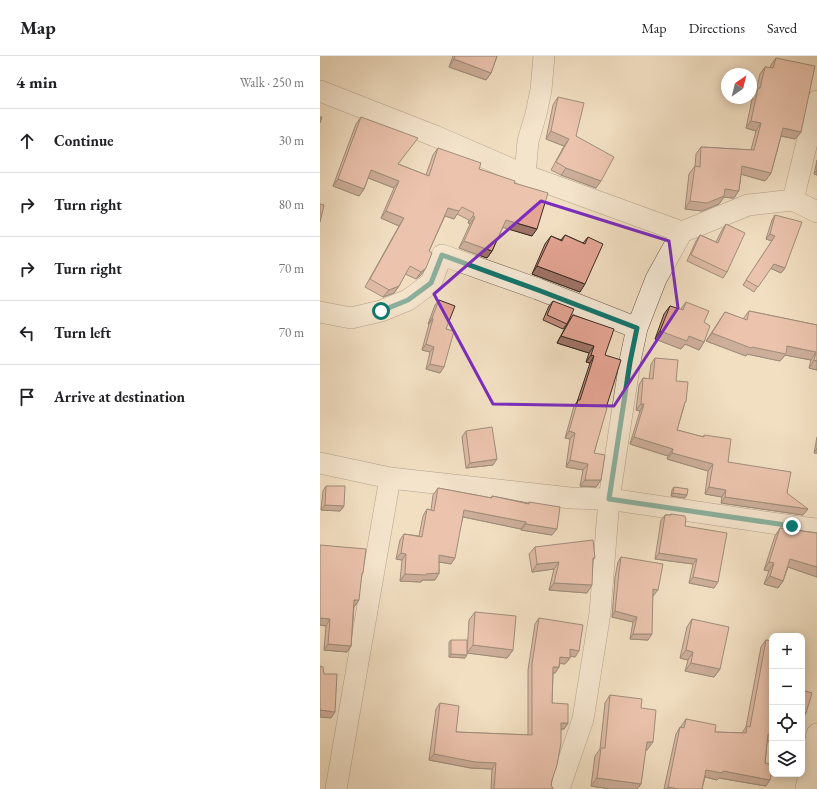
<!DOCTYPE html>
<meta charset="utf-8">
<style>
body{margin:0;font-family:"EB Garamond",serif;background:#f6f6f6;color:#202124}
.controls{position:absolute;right:12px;bottom:12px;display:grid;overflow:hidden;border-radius:8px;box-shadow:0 2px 10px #0003}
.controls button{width:36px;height:36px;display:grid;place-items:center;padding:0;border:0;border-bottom:1px solid #e0e0e0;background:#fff;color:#202124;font:20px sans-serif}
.compass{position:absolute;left:401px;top:12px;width:36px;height:36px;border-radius:50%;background:#fff;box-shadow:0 2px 10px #0003;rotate:35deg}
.stop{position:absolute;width:12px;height:12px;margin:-9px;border:3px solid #0f766e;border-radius:50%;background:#fff}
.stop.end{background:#0f766e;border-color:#fff;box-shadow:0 1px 4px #0008}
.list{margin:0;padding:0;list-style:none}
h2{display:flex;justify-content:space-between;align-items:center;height:52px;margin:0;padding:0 16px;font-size:17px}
h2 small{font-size:13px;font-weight:400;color:#757577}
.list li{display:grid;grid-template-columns:26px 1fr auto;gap:12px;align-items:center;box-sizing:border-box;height:64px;padding:0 16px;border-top:1px solid #e0e0e0}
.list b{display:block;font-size:15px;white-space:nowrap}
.list em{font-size:13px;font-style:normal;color:#757577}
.icon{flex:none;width:22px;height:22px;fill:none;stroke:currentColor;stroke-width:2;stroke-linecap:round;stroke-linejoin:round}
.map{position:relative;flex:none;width:497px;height:733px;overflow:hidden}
header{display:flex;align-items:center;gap:24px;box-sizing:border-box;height:56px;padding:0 20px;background:#fff;border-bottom:1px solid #e0e0e0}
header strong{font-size:19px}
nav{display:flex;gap:22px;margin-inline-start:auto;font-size:14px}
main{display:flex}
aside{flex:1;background:#fff}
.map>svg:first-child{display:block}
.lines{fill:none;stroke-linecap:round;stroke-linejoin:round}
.minor-casing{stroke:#67594c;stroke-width:22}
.minor{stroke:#f7ead7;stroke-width:21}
.wall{fill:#c58e7f;stroke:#392c25}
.shaded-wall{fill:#a07468;stroke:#392c25}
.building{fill:#e5a594;stroke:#392c25}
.route{stroke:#0f766e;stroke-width:5}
.marked{fill:none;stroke:#7b2cbf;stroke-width:3;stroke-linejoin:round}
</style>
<header>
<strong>Map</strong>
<nav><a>Map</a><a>Directions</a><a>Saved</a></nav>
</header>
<main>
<aside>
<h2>4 min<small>Walk · 250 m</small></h2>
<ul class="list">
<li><svg class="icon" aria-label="ahead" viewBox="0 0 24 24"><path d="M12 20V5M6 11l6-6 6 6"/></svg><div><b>Continue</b></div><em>30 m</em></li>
<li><svg class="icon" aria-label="right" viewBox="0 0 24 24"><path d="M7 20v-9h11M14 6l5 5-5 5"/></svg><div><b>Turn right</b></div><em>80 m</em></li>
<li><svg class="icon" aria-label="right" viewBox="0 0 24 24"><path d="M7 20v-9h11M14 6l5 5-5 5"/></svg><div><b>Turn right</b></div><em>70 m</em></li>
<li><svg class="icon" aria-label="left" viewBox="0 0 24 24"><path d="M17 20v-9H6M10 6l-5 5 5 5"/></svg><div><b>Turn left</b></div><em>70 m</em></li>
<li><svg class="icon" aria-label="arrive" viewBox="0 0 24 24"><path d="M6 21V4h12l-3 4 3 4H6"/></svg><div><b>Arrive at destination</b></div></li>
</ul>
</aside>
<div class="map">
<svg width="497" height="733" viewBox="0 0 497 733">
<rect width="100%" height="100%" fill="#f2dfc2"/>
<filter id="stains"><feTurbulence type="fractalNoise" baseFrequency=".005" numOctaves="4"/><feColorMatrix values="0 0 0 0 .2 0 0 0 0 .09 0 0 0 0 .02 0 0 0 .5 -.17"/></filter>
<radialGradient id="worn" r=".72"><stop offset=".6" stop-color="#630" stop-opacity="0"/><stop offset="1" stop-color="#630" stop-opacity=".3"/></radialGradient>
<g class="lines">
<g class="minor-casing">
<path id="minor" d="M0,35L115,80L205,119L362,176
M205,119L208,85L216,58L221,34L224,0
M473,144L497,156
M0,256L31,262L61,255L88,244L111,227L122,199L218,233L317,272
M0,407L70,422L250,442L289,443L472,470L497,473
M16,733L70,422
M239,733L263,663L280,557L289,443L310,305L317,272L336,223L362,176L428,149L473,144L497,45
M486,733L497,678"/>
</g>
<use href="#minor" class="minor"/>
</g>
<path class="wall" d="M133,0H177L171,17L166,24L129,11Z
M456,2L481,76L475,83L461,80L451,117L445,125L421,118L419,134L414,142H412L404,141L399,148L382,155L365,153L369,118L375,110V111L376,98L381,91L431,94L436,75L426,72L433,39L436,36L440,18L445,11L450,12L451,9Z
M238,41L256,80L276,132L241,119L231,114L244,90L226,83L233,49Z
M41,61L78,108L106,119L113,99L118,92L159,113L194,127L212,180L183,171L172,195L167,202L139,192L150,168L148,167L149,164L137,158L134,163L125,160L109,195L101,219L96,223L85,218L79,230L74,237L63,241L45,231L79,170L61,162L74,132L48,122L44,133L39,140L13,130L36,68Z
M497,104V119L494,118Z
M455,159L465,212L461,217L450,212L434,236L423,229L452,185L446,183L452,164Z
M406,168L407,216L403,222L367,205L376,185L380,179L396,186L402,174Z
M245,179L263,187L268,181L260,236L212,218L225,188L231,180L241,184Z
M119,244L126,273L120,317L106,313L110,296L102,294L109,268H108L115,249Z
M233,245L247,268L243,273L223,264L229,250Z
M366,246L384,266V286L379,294L365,288L361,293L335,283L344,258L350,250L360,254Z
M429,255L497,269V314L489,312L491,304L465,299L460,305L427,298L426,300L386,285L405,256L423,263Z
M253,259L285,299L286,352L274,397L281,424L276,431L260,430L263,414L246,411L250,383L245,382L254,350L257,346L270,307L266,306L269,297L237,287L248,266Z
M335,302L356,325L364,350L357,374L383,381L384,379L408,406L467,437L483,459L401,447L402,441L385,438L388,415L347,403L348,400L310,388L320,355L316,354L319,329L323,322L329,323L331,308Z
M146,375L173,409L146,412L142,381Z
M497,381V397H494Z
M6,430L24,450L20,455L1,454L3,435Z
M354,431L365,442L351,440L352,434Z
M118,432L171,442L172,440L208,447L209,446L232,479L201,474V473L143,461L131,508L119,506V517L115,524H102L101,526L80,525L82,504L76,503L80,484L84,478L99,480L103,460L107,453L111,454L113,439Z
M351,458L365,470L394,532L369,527L373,508L335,503L341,464L345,459H350Z
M460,472L497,477V521L468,511L463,525L458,532L444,528L449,515L444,514L455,480Z
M215,491L275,502L273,504L267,537L229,534L234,513L212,516L209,498Z
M301,501L334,539H333L328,584L310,583L313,566L292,561L295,521L298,506Z
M41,520L35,550H34L31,590L27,596L4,594L6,570L0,569Z
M155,556L193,594L187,602L147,597L149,564Z
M219,562L255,601L250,600V602L245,608L240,607L239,611L235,617H233L232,647L248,667L244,673H241L232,724L231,729L233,733H171L172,713L151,712L109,704L116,653L120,647L136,676L208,679V614L215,568Z
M372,563L400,613L394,621L365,615L368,604L360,602L367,571Z
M131,584L145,602L129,601V586Z
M446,584L452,585V687L447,685L445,707L446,730L399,722L397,724L385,721L382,733H344L356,678L360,671H361L362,669L366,663L395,676L422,677L426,671L441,591Z
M290,639L321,652L327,694H325L321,728L317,733H290L271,730L275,700L280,693L285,647Z"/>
<path class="shaded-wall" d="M134,3L171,17L166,24L129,11Z
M431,65L441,67L436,75L426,72Z
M463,72L481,76L475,83L458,79Z
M231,75L249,83L244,90L226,83Z
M422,110L451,117L445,125L417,117Z
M246,112L281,125L276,132L241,119Z
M51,114L79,125L74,132L46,121Z
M497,114V119L494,118Z
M18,123L44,133L39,140L13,130Z
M405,133L419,134L414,142H412L404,141L399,148L382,155L365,153L370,145Z
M128,152L139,155L134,163L123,159Z
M66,155L84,162L79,170L61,162Z
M153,160L155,161L150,168L148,167Z
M186,164L217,173L212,180L181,171Z
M450,178L455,180L452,185L446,183Z
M144,185L172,195L167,202L139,192Z
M454,208L465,212L461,217L450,212Z
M217,210L265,228L260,236L212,218Z
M106,212L101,219L96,223L101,216Z
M79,230L74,237L63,241L69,234Z
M112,262L113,263L109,268H108Z
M340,275L369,280L384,286L379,294L365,288L361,293L335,283Z
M392,277L432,291L467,290L496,296L491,304L465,299L460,305L427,298L426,300L386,285Z
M241,280L274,290L269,297L237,287Z
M106,288L114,291L110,296L102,294Z
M271,299L274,300L270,307L266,306Z
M494,304L497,305V314L489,312Z
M110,308L124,311L120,317L106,313Z
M321,348H324L320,355L316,354Z
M249,375L255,377L250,383L245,382Z
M314,381L353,393L348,400L310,388Z
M497,392V397H494Z
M352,397L393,408L388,415L347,403Z
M177,403L173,409L146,412L150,407Z
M250,404L268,408L263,414L246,411Z
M265,424H281L276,431L260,430Z
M389,431L406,434L402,441L385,438Z
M353,437L367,439L365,442L351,440Z
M405,441L488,453L483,459L401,447Z
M5,449L24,450L20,455L1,454Z
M144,454L206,466L201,473L139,460Z
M206,468L237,473L232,479L201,474Z
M81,497L86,498L82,504L76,503Z
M339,497L377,503L373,508L335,503Z
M119,499L135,502L131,508L115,505Z
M470,503L497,511V521L465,510Z
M239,506L234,513L212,516L217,508Z
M449,506L454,507L449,515L444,514Z
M119,517L115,524H102L101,526L80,525L85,518Z
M450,520L463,525L458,532L444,528Z
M373,521L398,526L394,532L369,527Z
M234,527L272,529L267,537L229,534Z
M333,533L338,534L334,539L329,538Z
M34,544H39L35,550H30Z
M295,555L317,561L313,566L292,561Z
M0,562L10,563L6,570L0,569Z
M313,578H332L328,584L310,583Z
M8,588L31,590L27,596L4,594Z
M153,589L193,594L187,602L147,597Z
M250,593L259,595L255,601L246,599Z
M366,594L373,596L368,604L360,602Z
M131,598L147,599L145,602L129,601Z
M240,601L250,602L245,608L236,607Z
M371,607L400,613L394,621L365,615Z
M233,611H239L235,617H228Z
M0,654L15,656L11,662L0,661Z
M482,656L486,657L482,663Z
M241,667H248L244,673H237Z
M448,678L452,679V687L444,684Z
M327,686H333L327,694H321Z
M114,698L176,707L172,713L151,712L109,704Z
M386,714L403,715L450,724L446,730L399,722L397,724L382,720Z
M277,722L321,728L317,733H290L271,730Z
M348,731L358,733H346Z"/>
<path class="building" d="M135,0H177L171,17L134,3Z
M456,2L495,10L481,76L463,72L451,117L422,110L419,134L418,135L405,133L404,140L387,147L370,145L375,110L380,111L381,91L434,94L441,67L431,65L438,32H440L445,11L453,12Z
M238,41L264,47L256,80L294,101L281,125L246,112L236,106L249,83L231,75Z
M0,61H2L0,67Z
M41,61L98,82L78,108L109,120L118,92L161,107L159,113L195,125L194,127L228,137L217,173L186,164L172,195L144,185L155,161L153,160L154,157L142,151L139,155L128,152L109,195L112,197L106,212L101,216L90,210L79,230L69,234L50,223L84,162L66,155L79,125L51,114L44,133L18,123Z
M0,148L4,149L0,166Z
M455,159L482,166L465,212L454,208L438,231L426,224L455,180L450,178Z
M406,168L425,177L407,216L371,199L380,179L398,187Z
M245,179L265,188L268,181L283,188L265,228L217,210L231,180L242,185Z
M119,244L135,250L126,273L134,275L124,311L110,308L114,291L106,288L113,263L112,262Z
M233,245L254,253L247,268L227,259Z
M366,246L389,255L384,266L390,270L384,286L369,280L367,285L340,275L350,250L363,254Z
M429,255L497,269V305L494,304L496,296L467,290L466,298L432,291L431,292L392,277L405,256L427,264Z
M253,259L294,273L285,299L301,304L286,352H287L274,397L285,399L281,424H265L268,408L250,404L255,377L249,375L258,344H260L274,300L271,299L274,290L241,280Z
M335,302L358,304L356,325L368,326L366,346H365L357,374L384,381V379L411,383L408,406L471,416L467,437L488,453L405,441L406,434L389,431L393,408L352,397L353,393L314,381L324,348H321L323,322L333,323Z
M172,371L177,403L150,407L146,375Z
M6,430H25L24,450L5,449Z
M354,431L368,433L367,439L353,437Z
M118,432L172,442V440L209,448V446L240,451L237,473L206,468V466L144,454L135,502L119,499V517L106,518V519L85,518L86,498L81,497L84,478L102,481L107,453L114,455Z
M351,458L365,460V461L366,462L365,470L407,477L398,526L373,521L377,503L339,497L345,459H351Z
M460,472L497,477V511L470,503L463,525L450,520L454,507L449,506Z
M273,484L275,502H273L272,529L234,527L239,506L217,508L215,491Z
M0,489L46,493L43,517H42L39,544H34L31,590L8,588L10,563L0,562Z
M301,501L343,508L338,534L333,533L332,578H313L317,561L295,555L299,516Z
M155,556L196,560L193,594L153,589Z
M219,562L263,569L259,595L250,593V602L240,601L239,611H233L232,647L248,648V667H241V687L237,709L232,724L231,729L233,733H174L176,707L155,706L114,698L120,647L139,650L136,676L212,679V608Z
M372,563L409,571L400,613L371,607L373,596L366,594Z
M131,584H147V599L131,598Z
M446,584L452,585V679L448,678L445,707L452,709V714L450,724L403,715L402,717L386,714L382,733H358L348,731L360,671L364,672L366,663L396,669L395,676L426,677L427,670L430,671Z
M0,610L3,611L4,618H17L15,656L0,654Z
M482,634L492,637L486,657L482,656Z
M290,639L322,643L321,652L336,654L333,686H327L321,728L277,722L281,692H285Z"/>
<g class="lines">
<path class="route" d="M61,255L88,244L111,227L122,199L218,234L317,272L310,306L289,443L472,470"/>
</g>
<path d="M0 0H497V733H0ZM221,145L349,185L358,252L294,350L173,348L114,238Z" fill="#f2dfc2" fill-opacity=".55" fill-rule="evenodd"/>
<path class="marked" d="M221,145L349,185L358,252L294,350L173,348L114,238Z"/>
<rect width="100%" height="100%" filter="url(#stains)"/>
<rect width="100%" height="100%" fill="url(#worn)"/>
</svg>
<div class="controls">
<button>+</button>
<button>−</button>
<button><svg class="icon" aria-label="locate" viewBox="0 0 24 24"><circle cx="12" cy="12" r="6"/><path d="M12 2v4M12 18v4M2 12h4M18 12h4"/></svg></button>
<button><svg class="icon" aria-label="layers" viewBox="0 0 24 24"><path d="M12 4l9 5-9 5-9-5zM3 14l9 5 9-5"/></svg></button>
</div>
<svg class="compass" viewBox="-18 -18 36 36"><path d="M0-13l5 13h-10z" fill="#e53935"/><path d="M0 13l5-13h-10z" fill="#757577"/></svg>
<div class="stop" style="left:61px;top:255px"></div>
<div class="stop end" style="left:472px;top:470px"></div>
</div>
</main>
